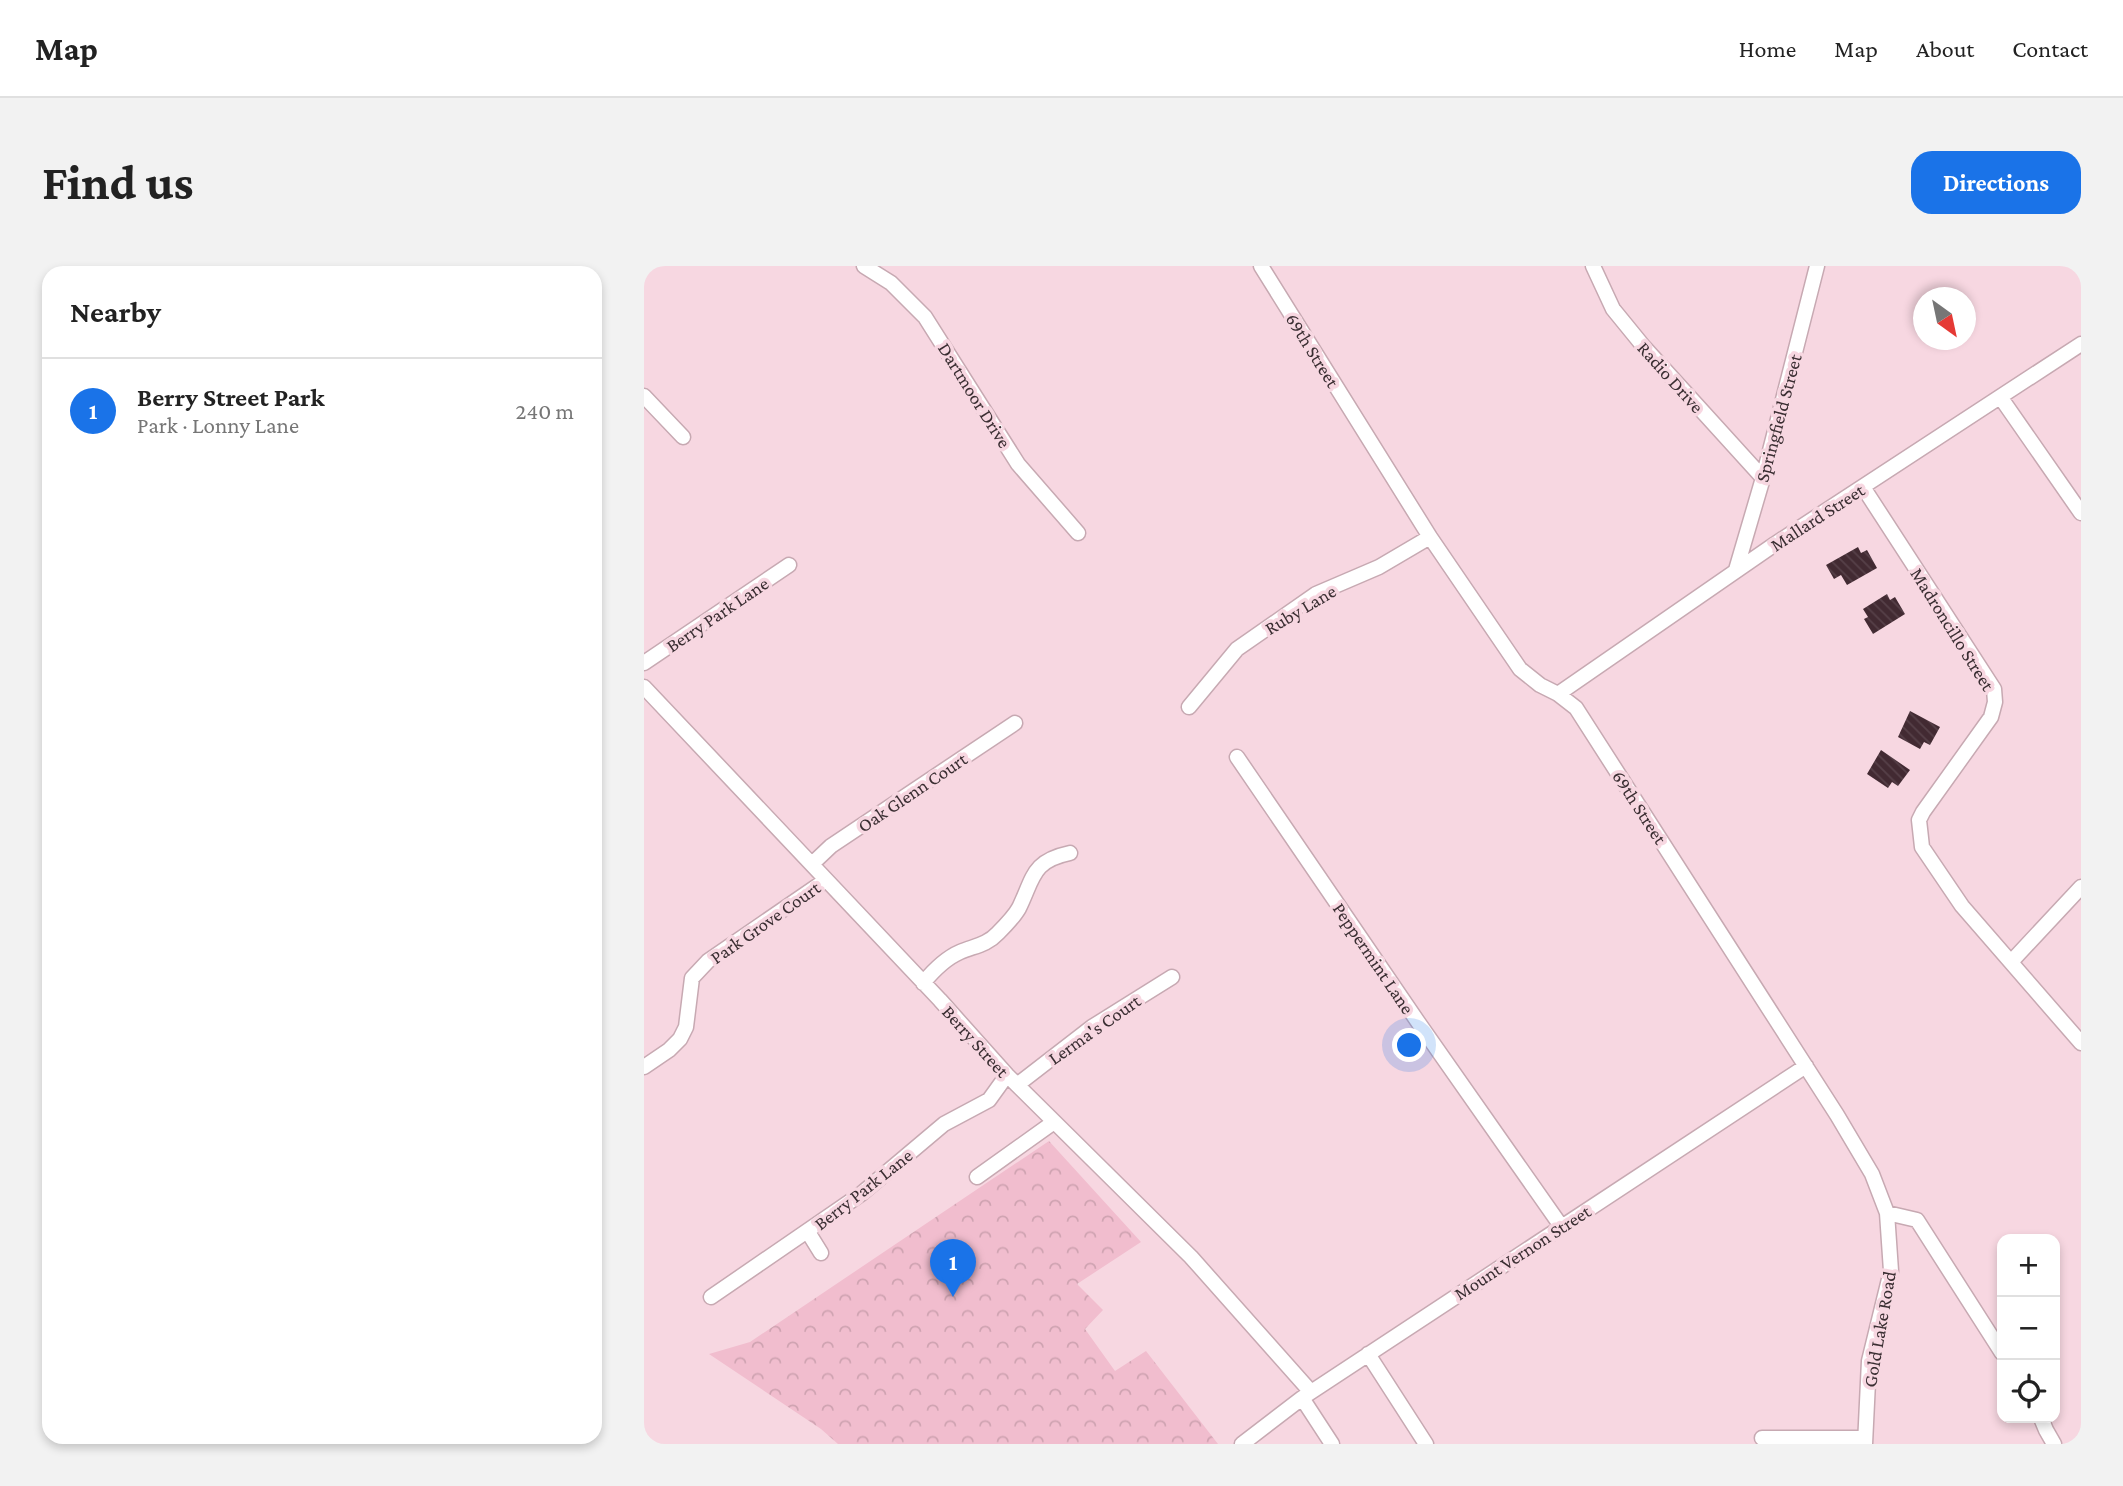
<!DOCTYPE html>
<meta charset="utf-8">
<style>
body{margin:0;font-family:"Crimson Pro",serif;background:#f2f2f2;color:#222}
.controls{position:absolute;right:21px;bottom:21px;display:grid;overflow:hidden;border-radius:14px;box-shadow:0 4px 10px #0003}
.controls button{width:63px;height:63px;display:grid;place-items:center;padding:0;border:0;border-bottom:2px solid #e0e0e0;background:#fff;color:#222;font:35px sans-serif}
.compass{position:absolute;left:1269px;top:21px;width:63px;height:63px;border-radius:50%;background:#fff;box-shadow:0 4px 10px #0003;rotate:147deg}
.you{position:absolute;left:766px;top:780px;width:24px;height:24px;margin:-18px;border:5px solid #fff;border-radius:50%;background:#1a73e8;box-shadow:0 0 0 10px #1a73e833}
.badge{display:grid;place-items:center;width:46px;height:46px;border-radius:50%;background:#1a73e8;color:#fff;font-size:23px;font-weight:700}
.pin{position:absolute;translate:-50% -58px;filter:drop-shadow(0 2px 4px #0008)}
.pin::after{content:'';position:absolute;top:37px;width:24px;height:21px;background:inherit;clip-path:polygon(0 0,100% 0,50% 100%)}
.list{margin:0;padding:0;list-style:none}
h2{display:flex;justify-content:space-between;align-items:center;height:91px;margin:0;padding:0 28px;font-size:30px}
h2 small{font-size:23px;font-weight:400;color:#767676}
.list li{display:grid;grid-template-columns:46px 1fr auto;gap:21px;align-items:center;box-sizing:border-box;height:105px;padding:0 28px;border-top:2px solid #e0e0e0}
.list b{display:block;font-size:26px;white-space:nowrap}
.list p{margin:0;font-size:23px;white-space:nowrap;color:#767676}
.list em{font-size:23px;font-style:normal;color:#767676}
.icon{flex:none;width:38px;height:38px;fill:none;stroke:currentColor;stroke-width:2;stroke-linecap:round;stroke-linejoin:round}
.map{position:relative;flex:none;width:1437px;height:1178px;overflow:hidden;border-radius:21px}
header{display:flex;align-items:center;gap:42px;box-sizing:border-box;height:98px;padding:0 35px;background:#fff;border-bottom:2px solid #e0e0e0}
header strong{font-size:33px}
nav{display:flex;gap:38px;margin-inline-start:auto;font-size:24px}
.intro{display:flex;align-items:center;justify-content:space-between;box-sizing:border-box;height:168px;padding:0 42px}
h1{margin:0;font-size:49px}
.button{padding:18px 32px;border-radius:21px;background:#1a73e8;color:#fff;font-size:24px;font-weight:700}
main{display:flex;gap:42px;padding:0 42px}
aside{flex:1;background:#fff;border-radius:21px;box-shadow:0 4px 10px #0003}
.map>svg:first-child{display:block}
.park{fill:url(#park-crowns)}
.building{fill:url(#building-back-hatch)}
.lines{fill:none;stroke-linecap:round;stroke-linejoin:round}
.minor-casing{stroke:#c7a9b2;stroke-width:17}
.minor{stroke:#fff;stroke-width:14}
.labels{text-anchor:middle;stroke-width:7;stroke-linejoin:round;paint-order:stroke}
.street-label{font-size:19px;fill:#3a2e32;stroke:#f7d7e1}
</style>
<header>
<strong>Map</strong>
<nav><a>Home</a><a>Map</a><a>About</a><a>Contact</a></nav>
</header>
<div class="intro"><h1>Find us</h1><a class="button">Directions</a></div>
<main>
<aside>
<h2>Nearby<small></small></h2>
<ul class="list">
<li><span class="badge">1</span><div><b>Berry Street Park</b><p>Park · Lonny Lane</p></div><em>240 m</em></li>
</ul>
</aside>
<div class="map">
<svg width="1437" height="1178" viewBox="0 0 1437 1178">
<defs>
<pattern id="park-crowns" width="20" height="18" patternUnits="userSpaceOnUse" patternTransform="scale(1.75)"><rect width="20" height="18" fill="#f1bdce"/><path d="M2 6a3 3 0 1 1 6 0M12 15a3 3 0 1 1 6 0" fill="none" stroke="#cfa3b1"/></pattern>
<pattern id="building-back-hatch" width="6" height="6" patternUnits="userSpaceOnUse" patternTransform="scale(1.75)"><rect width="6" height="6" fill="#422a32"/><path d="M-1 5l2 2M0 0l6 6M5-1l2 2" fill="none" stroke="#564048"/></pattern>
</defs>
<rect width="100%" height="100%" fill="#f7d7e1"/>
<path class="park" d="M405,875L497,976L433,1018L459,1044L441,1063L471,1105L502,1085L574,1178H194L177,1163L65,1088L106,1076Z"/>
<path class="building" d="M1214,281L1217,287L1223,284L1233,302L1203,319L1197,309L1190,313L1182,299Z
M1243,328L1246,334L1251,331L1261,348L1229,368L1220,353L1224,351L1219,343Z
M1266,445L1296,461L1286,479L1280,476L1276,483L1254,471Z
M1237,484L1266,504L1254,520L1248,516L1244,522L1223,508Z"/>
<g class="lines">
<g class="minor-casing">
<path id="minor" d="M220,0L247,17L281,51L374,198L434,267
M617,0L786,271L876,403L896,419L914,428L932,442L1193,849L1228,908L1243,947L1247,1005L1225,1095L1221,1178
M949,0L969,43L1000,81L1119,212
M0,130L39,171
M1357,132L1437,247
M1219,221L1350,423L1351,436L1347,451L1279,546L1275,554L1278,581L1318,640L1437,777
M1092,304L1119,212L1173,0
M0,397L145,299
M0,421L296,734L363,809L547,991L667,1126
M914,428L1131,278L1437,78
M545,441L593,383L672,328L735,301L786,271
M593,491L774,756L917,960
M168,598L187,580L371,457
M1367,696L1437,621
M279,717C289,705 302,692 316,686C330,680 343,679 354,667C361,660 370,651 375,642C390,611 388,595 426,587
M0,801L25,784L36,773L42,761L48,712L64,695L182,614
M373,819L448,761L528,711
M333,911L410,856
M1243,947L1273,954L1358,1087
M164,966L177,987
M67,1031L217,928L300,858L345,834L363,809
M724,1088L782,1178
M658,1132L688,1178
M1397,1152L1402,1164L1410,1178
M1118,1172H1220
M598,1178L658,1132L1162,800"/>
</g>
<use href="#minor" class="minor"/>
</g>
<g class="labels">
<g class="street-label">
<text transform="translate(669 84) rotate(58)" y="7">69th Street</text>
<text transform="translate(1027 111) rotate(48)" y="7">Radio Drive</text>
<text transform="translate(331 129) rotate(58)" y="7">Dartmoor Drive</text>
<text transform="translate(1134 152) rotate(-75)" y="7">Springfield Street</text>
<text transform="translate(1173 251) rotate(-33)" y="7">Mallard Street</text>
<text transform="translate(656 343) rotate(-31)" y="7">Ruby Lane</text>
<text transform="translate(73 348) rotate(-34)" y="7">Berry Park Lane</text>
<text transform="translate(1309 363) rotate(58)" y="7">Madroncillo Street</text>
<text transform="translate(268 526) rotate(-34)" y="7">Oak Glenn Court</text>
<text transform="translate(996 541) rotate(57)" y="7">69th Street</text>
<text transform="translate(121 656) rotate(-35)" y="7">Park Grove Court</text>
<text transform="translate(730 692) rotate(56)" y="7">Peppermint Lane</text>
<text transform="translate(450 763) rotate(-35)" y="7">Lerma's Court</text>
<text transform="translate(332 775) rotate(48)" y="7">Berry Street</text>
<text transform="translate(219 923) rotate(-38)" y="7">Berry Park Lane</text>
<text transform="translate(878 986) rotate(-33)" y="7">Mount Vernon Street</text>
<text transform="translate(1235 1063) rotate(-80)" y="7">Gold Lake Road</text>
</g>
</g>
</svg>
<div class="controls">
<button>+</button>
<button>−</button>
<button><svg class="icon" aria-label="locate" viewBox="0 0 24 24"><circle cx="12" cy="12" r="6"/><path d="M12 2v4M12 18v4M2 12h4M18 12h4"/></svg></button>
</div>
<svg class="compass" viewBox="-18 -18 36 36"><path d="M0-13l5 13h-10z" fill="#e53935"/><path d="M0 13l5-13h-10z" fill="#767676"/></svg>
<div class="you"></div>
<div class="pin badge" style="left:309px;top:1031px">1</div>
</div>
</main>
